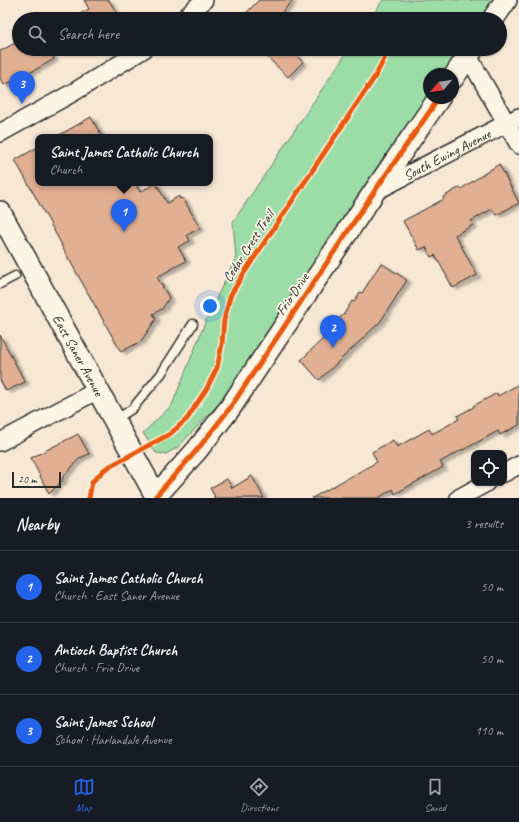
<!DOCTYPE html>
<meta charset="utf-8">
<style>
body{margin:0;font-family:Caveat,sans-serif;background:#242831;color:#f1f3f6}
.controls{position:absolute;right:12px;bottom:12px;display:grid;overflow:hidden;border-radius:8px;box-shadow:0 1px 3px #0004}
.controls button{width:36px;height:36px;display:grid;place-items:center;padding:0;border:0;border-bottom:1px solid #363941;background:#171b24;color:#f1f3f6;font:20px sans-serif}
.compass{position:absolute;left:423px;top:68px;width:36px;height:36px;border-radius:50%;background:#171b24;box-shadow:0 1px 3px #0004;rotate:241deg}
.scale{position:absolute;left:12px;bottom:10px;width:49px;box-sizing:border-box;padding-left:4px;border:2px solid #2b2b2b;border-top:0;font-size:11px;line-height:14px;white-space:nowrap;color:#2b2b2b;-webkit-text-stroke:3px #fcf5e5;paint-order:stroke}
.you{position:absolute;left:210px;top:306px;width:14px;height:14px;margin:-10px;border:3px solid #fff;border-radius:50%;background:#1a73e8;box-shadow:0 0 0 6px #1a73e833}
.badge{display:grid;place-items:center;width:26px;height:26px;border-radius:50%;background:#2563eb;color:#fff;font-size:13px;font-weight:700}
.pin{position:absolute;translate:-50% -33px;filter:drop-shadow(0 1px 2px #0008)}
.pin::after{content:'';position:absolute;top:21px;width:14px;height:12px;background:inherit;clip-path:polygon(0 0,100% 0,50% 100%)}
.popup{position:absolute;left:35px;top:134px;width:178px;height:52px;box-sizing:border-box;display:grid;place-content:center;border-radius:8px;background:#171b24;filter:drop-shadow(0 1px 3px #0005);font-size:13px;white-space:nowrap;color:#9ea1a6}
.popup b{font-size:15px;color:#f1f3f6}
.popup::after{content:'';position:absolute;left:50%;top:100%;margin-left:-8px;border:8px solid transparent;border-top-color:#171b24}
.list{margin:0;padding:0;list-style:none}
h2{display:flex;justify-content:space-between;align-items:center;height:52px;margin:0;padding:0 16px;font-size:17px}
h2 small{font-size:13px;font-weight:400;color:#9ea1a6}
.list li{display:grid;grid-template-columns:26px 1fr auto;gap:12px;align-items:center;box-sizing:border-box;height:72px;padding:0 16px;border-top:1px solid #363941}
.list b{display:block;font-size:15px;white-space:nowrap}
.list p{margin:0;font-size:13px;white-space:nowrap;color:#9ea1a6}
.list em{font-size:13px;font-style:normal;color:#9ea1a6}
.icon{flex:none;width:22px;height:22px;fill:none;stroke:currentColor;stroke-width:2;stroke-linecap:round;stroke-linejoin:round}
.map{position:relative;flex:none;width:519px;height:498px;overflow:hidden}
.search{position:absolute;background:#171b24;box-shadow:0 1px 3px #0004;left:12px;right:12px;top:12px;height:44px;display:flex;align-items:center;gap:10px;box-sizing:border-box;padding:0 14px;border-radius:22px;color:#9ea1a6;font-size:15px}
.sheet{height:268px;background:#171b24}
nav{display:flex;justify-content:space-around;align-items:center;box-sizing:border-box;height:56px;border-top:1px solid #363941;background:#171b24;font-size:11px;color:#9ea1a6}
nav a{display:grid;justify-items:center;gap:2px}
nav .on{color:#2563eb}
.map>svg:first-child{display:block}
.green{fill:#9cdda7;stroke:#648469}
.building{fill:#e1b093;stroke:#2b2b2b;filter:url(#shadow)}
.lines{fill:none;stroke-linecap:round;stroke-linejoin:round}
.service-casing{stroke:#2b2b2b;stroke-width:11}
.minor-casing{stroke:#2b2b2b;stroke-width:20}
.tertiary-casing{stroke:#2b2b2b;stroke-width:24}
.service{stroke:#fcf5e5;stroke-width:8}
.minor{stroke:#fcf5e5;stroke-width:17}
.tertiary{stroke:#fcf5e5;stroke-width:21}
.cycleway-casing{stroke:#fcf5e5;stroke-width:8}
.cycleway{stroke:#e8590c;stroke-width:5}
.labels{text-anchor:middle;stroke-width:3.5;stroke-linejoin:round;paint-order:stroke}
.street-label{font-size:14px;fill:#2b2b2b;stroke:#fcf5e5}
</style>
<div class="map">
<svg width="519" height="498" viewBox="0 0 519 498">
<defs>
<filter id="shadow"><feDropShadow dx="4.5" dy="2.5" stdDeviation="1" flood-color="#0004"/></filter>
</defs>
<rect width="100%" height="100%" fill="#f7e7d5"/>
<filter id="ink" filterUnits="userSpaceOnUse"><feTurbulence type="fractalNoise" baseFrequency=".025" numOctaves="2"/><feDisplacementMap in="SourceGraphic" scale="8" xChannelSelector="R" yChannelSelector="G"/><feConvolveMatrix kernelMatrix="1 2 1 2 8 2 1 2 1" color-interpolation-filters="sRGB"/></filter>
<g filter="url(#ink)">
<path class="green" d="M383,0H494L481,19H370Z
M349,49H461L444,74H429V97L227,395L177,448L166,454L156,453L143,433L172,405L207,318L236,257L233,222Z"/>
<path class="building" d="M84,0H109L120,19H71L89,9Z
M259,0H293L276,19H240Z
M19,41V49H48L54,59L35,70L4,85L0,78V51Z
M259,49H289L303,62L288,77Z
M91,117L102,137H56Z
M38,147V183H135L140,192L156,183L167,203L179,196L180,199L183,198L200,228L187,235L190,241L178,247L186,261L157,277L169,298L162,309L153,314L156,319L141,341L121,352L61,245H62L15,160Z
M499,164L519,203L496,215L492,209L471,221L473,225L455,235L477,275L453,288L435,255L431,257L426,247L419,250L403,221L444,199L443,197L460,187L461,189Z
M381,263L407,280L380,322L319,380L301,360L331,331L328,328L344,314L352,301L354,302L360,292L362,293Z
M0,335L25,382L6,391L0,380Z
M519,384V425L500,435L498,431L463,450V449L440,462L443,467L395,494L393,489L378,498H312L377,462L372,452L393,440L397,447L429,429L432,434L459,419L457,416L474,407L473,406L497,393L498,396Z
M78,434L89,454L80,458L62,478L63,480L49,494L31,458Z
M252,476L264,498H213L215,497L210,488L227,479L232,488Z"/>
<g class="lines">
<g class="service-casing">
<path id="service" d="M0,284L15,276
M115,420L132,409L161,374L193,324"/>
</g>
<g class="minor-casing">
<g id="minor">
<path d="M184,19L204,0"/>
<path d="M468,56L519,145"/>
<path d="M0,133L74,92L144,49"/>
<path id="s1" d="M374,192L519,117"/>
<path d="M0,442L98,390"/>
<path d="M504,473L519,465"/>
<path d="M459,498L486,483"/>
</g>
</g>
<g class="tertiary-casing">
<g id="tertiary">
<path d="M493,19L506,0"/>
<path d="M453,78L473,49"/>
<path id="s2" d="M0,212L157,498"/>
<path d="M156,496L197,450L230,408L374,192L439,98"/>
</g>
</g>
<use href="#service" class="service"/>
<use href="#minor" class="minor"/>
<use href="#tertiary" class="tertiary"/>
<g class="cycleway-casing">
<path id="cycleway" d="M89,498L92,482L105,469L170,434L187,419L194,408L207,388L217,368L222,344L224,320L231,294L246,270L376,75L389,49
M157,498L156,496L197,450L230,408L374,192L439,98"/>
</g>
<use href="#cycleway" class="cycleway"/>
</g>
</g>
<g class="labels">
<g class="street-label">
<text dy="5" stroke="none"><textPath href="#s1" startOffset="82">South Ewing Avenue</textPath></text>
<text transform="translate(248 246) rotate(-57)" y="5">Cedar Crest Trail</text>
<text transform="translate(292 294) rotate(-56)" y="5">Frio Drive</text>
<text dy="5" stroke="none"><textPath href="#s2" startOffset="163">East Saner Avenue</textPath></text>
</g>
</g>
</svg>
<div class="controls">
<button><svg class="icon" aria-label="locate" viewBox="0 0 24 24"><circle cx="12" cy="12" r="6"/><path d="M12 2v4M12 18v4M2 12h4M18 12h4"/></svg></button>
</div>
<svg class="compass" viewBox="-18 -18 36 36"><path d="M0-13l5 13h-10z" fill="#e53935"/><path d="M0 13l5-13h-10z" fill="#9ea1a6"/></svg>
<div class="scale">20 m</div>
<div class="you"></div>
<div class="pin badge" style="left:124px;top:232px">1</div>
<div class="popup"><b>Saint James Catholic Church</b>Church</div>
<div class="pin badge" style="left:333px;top:348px">2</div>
<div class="pin badge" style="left:22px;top:104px">3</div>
<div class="search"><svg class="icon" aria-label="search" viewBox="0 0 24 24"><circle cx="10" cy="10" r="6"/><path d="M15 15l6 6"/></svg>Search here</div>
</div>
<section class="sheet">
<h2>Nearby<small>3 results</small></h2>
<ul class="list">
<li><span class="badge">1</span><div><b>Saint James Catholic Church</b><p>Church · East Saner Avenue</p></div><em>50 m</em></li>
<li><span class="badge">2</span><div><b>Antioch Baptist Church</b><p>Church · Frio Drive</p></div><em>50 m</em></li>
<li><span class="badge">3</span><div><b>Saint James School</b><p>School · Harlandale Avenue</p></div><em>110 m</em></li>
</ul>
</section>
<nav>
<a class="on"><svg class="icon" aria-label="map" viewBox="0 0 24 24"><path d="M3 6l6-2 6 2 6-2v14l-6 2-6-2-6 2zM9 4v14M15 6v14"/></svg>Map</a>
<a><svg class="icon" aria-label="directions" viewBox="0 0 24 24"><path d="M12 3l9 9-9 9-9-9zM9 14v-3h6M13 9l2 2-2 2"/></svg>Directions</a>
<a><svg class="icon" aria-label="saved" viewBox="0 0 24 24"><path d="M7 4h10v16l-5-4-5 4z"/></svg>Saved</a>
</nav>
